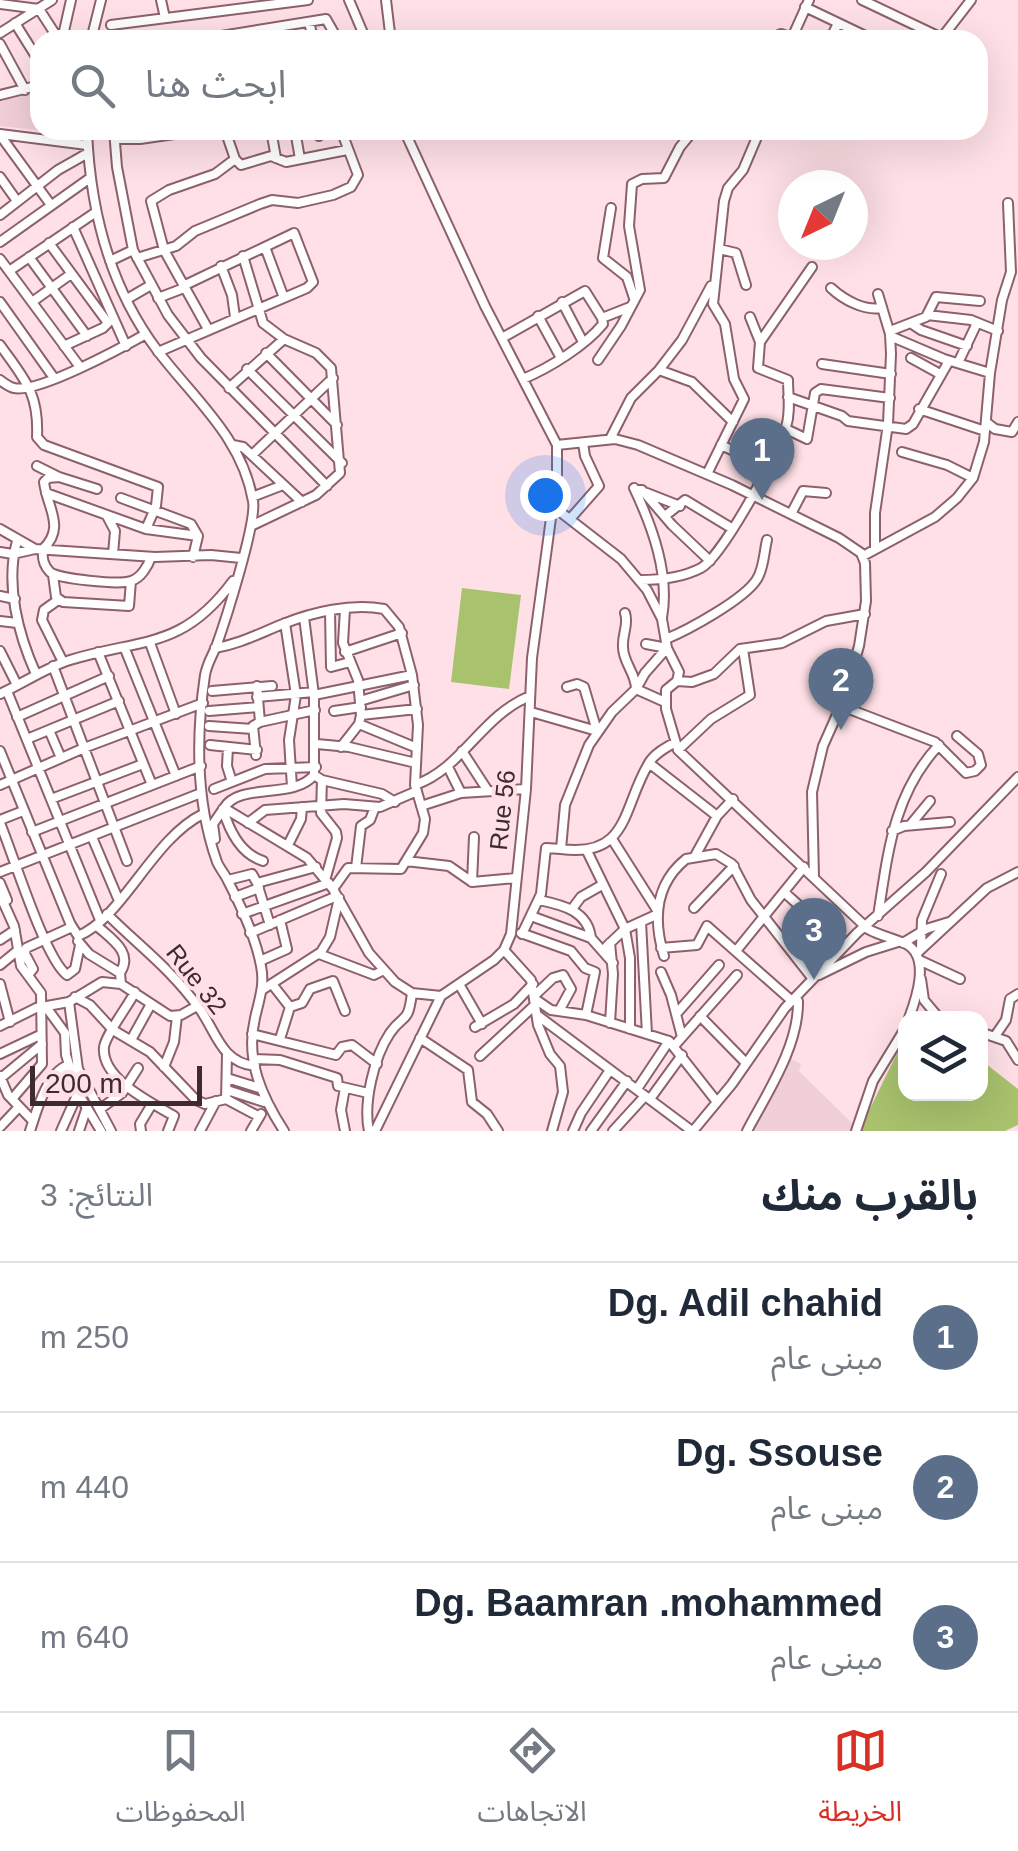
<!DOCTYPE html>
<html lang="ar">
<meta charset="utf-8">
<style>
body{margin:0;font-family:Arial,"Noto Sans Arabic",sans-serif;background:#f6f6f7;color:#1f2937;direction:rtl}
.controls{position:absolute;right:30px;bottom:30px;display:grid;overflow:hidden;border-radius:20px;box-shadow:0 10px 40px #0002}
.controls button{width:90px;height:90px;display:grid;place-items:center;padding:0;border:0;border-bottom:2px solid #e0e1e3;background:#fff;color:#1f2937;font:50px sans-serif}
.compass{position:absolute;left:778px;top:170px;width:90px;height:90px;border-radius:50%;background:#fff;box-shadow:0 10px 40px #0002;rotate:223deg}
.scale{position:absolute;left:30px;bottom:25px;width:172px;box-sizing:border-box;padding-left:10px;border:5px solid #3d2b2f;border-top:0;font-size:28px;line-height:35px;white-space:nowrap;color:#3d2b2f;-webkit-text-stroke:8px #fee0e6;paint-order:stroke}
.you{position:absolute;left:545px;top:495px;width:35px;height:35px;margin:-25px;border:8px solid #fff;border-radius:50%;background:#1a73e8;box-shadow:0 0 0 15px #1a73e833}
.badge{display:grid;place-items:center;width:65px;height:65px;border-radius:50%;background:#d93025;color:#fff;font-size:32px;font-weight:700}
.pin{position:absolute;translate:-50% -82px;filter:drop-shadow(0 2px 5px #0008)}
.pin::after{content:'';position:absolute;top:52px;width:35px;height:30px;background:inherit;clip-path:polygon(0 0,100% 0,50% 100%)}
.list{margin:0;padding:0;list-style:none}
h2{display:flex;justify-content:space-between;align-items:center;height:130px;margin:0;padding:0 40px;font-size:42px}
h2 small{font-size:32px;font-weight:400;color:#747a83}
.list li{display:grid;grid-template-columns:65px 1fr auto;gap:30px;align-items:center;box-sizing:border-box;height:150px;padding:0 40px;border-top:2px solid #e0e1e3}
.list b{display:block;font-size:38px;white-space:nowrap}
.list p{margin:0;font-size:32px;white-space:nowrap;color:#747a83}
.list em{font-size:32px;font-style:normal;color:#747a83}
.icon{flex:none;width:55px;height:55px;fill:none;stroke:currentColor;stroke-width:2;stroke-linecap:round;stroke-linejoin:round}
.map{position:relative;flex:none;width:1018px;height:1131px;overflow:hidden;direction:ltr}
.search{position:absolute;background:#fff;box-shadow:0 10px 40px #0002;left:30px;right:30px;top:30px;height:110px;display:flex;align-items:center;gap:25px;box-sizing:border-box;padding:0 35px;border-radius:30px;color:#747a83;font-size:38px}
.sheet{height:580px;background:#fff}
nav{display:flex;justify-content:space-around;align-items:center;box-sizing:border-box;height:140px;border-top:2px solid #e0e1e3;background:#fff;font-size:28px;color:#747a83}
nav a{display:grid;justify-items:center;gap:5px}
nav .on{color:#d93025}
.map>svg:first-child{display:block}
.built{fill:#f1cfd7}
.green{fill:#a8c26d}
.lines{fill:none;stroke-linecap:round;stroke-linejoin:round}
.minor-casing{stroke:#8c616c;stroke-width:12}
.minor{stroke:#fff;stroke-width:8}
.labels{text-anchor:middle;stroke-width:8;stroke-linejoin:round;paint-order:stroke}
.street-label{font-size:25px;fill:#3d2b2f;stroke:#fee0e6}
</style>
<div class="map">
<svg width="1018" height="1131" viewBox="0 0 1018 1131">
<rect width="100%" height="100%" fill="#fee0e6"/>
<path class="built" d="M40,88V130H68L54,132L0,126V98Z
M786,1057L801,1064L799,1071L855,1126L852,1131H750Z"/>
<path class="green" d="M462,588L521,595L509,689L451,682Z
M905,1037L906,1094H980L981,1060L1018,1089V1125L1005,1131H859Z"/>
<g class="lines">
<g class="minor-casing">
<path id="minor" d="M161,0L165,18
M349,0L366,40
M386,0L390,33
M862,0L942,38
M0,4L39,9L59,40
M805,7L874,40
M15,23L40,63
M309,23L314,40
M111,25L308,0
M0,33L52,0
M62,40L71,0
M91,40L101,0
M212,40L215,37L326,19L338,40
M391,40L389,34L411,40
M768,40L781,34L792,38
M791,40L809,0
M830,40L838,23
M940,40L971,0
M0,44L25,90
M0,95L40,85
M87,130C90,208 109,286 157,350C194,399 242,437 253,501C257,522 225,622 216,647C212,656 207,664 205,675C196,736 196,803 217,862C220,869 225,874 228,881C241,906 256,939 261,966C265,985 259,1000 255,1018C245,1060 262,1097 284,1131
M114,130L117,167L133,250L168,315L201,358L327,486
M225,130L235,159L241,165L271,156L286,162L347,150
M271,130L276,158
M295,130L300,159
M318,130L319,136
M0,134L87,145
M0,135L51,205
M115,139H140L202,130
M0,177L17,201
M611,208L603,258L627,277L634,298
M0,215L58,170L88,153
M73,227L126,346
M0,242L90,178
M49,243L108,323L103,328L64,346
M265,247L284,298
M719,249L736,253L746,285
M243,256L263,323L284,339
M29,257L87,336
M137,258L176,246L195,231L260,204L272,200L298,203L333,195L351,187L358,175L341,130
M0,259L80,367
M110,261L133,250
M221,266L232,295L235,317
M9,271L96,212
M831,288C844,300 864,311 882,308
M158,298L184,288
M127,299L151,285
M0,302L54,378
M32,302L71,274
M562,302L583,342
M927,315L971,320L998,331
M538,316L561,358
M750,317L760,342
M602,318L630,307
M912,324L921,330L967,346
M208,329L164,250L151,201L169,190L215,174L235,159
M890,331L926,317L936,297L980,301
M890,336L944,359L990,373
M502,338L585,291L602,318L603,324C585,346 549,368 523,379
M0,345C25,380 39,393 37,437L44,445L158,487L156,506L146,529
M158,352L307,288L313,282L294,233L183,286
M266,353L337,425
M911,358L940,374
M598,360L621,326L640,290L629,226L632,184L642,179L664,178L680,147L694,130
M958,363L977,323
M822,364L891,374
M247,369L342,463
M659,370L692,382L733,422
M0,380C4,383 9,387 14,388C37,394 123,347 146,334
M229,388L284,339L316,353L331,368L340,473L316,495L253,525
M788,397L842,416L848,421L906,429L913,424L949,361
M919,409L985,431
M986,422L995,429L1012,432L1018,422
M786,429L807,439L815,393L821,389L890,398
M610,439L631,398L659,370L682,340L711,286
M233,445L243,447L302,502
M557,445L615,439L638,445L732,485L839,538L861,553L865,563L866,601L859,646L843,701L823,746L812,792L814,877
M721,445L766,466
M902,452L947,465L973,478
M252,455L333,378
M37,466L59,477
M707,474L744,399L734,379L725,324L713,304L724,201L728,188L743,170L760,130
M634,488C652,526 670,574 662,618
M97,489L59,477L48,478L44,482C47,508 66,527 43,549C42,558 43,565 50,572C58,579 119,585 131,581C141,578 148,566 151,557
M635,490H642L672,525L710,561
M46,493L146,529L198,536
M647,493L680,506
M252,497L283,485
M121,498L191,524L198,536L193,557
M554,507L621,559L647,590L662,619L667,648L679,672L677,681L666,690V709L678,750L868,929C880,936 894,938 906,944C931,957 916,999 909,1018
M791,514L803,491L826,493
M107,516L115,531L113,554
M665,516L685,500L733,529
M570,519L599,486L585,456L583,443
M0,529L35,549L155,557L211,555L241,558
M17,541C5,584 18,634 36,674
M875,548V513L888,424L891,354L890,334L878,294
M0,552L13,554L35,549
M863,556L935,517L957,498L973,478L984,442L990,373L1002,300L1011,272L1008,203
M53,575L56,597L63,602L129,606L131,581
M640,580C661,580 682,578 701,568C722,557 779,452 786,427C791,412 788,395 788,380L758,368L760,342L812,267
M0,596L15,599
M58,600L44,610L42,620L63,662
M330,611L331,667L350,662
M625,613C629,625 622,634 623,647C623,663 636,673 636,689L665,702
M0,621L17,623
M285,623L296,695L289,740L292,787
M666,639C688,630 745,599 757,579C764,568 764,552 767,540
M150,643L176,714
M215,648C240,644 260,633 283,624C313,612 351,603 384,609L399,627L412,675L418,725L415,785L425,819L423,833L401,869L348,868L333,889
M125,649L176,776
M0,651L17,685
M98,652L152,785
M345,652L402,633
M53,666L127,861
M677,681L692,682L714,674L740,649L782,643L826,621L865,614
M567,687L577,684L584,687L597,731
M7,691L100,920
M212,691L272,686
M0,694C24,683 45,668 70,660C142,638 182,650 233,581
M314,695L412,675
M257,697L314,692
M360,701L414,685
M841,706L935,742L966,773L975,771L981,765L978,754L957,736
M209,711L258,707
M334,711L361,707
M531,712L597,731
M361,715L417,709
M17,717L109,676
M260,722L315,710
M359,724L417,748
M209,726L253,729
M49,730L61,758
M27,739L119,701
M317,744L349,747L416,763
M210,745L257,750
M228,747L227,766L232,782
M341,747L359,724L361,715L358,680L343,643L345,609
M678,750L711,719L750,695L743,649
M0,751L70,923L78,936C123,918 152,839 203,814
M462,751L488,791
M256,755L253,726L260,722L257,686
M649,763L717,816
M448,767L461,793
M314,775L322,780L321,813L336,832L337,838L326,877
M322,780L382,794L395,802
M0,785L84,748L203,703
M415,785C463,768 481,716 530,696
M214,789L265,769L316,767
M51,799L143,764
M421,806L461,793L526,789
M224,808C239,782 294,800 314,775V695L304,617
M223,809C229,830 241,854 263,861
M0,820L23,811
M0,823C13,854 45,959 67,975L75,969L80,945
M248,823L265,810L344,804L380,807L417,791
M911,824L930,801
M892,831L904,826L950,822
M32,832L201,766
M92,837L119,901
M215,839L213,824L224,808L307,858L333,889L369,953L395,982L412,993L441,996
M612,839L657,910
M288,845L301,819L302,807
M561,849C630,858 622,807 649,763C654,754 665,748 674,743
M587,851L625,929L630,958V1029
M695,856L717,816L733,799
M406,861L449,866L472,882L515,878
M356,868L361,826L370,820L375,807
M0,872L201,793
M228,880L252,874L257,883L316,867
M472,882L474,837
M0,883L7,900
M257,883L270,925
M784,892L844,946
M0,895L14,926L21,966L41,993L42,1064L12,1099
M235,897L259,888
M539,900C563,905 588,911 591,938
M694,908L734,866
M572,909L581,897L602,885
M107,914C140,947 170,968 199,1008C216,1031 221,1063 255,1066
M242,914L329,883
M531,916L591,938L613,963
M878,916C888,853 893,794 939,745
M641,922L647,1034
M96,925C111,939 134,952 120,973
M250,933L337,896
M521,933L571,951L585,968L595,972L586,1015
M522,934L541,894L546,848L561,849L565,805L589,745L612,712L636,689L645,673L667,648L646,644
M0,940L15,930
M78,941L89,954L120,973L121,984
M903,943L926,929L949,922
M607,946L625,929L658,914
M661,948L697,945L707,926L792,1001
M921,949L922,920L941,874
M504,950L531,980L538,1025L550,1054L560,1066L563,1092L552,1131
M736,951L804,867
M319,954L374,975L384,970
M916,954L987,888L1018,872
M664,956C653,920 655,884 686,859L716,854L732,864L751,900L813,979
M919,960L960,979
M260,961L287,949L280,920
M0,965L17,951
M661,972L671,995L682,1037
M28,975L33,969L25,954L26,948L72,927
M819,975L866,952L898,942
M921,979L924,1000L939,1018
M0,984L10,1022
M272,984L290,1007L280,1039
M459,984L482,1024
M262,990L321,952L330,937L339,898
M135,992C128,1006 106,1034 104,1047C101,1079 152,1103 174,1116L168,1131
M535,995L553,978L563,975L571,989L559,1011
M75,997L90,1005L113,1030L150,1052L196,1100L205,1104L226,1099L258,1116
M535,999L551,1010L586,1015L669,1041L717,1102
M69,1002L78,1069L111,1131
M46,1007L65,1033L66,1055L78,1093L101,1131
M290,1007L302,1003L310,989L333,981L345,1011
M677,1013L719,965
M537,1015L692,1131
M700,1016L746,1063
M610,1023L613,974L610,943
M0,1026L36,1008L69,1002L102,982L121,984L170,1016L181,1015L197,1006
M475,1027L514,1004L533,984
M980,1032L1006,1041L1018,1060
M252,1034L336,1055L342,1047L352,1045L377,1064
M995,1036L1006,1020L1010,999L1018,994
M420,1038L468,1070L472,1102L487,1114L498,1131
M131,1040L151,1004
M675,1045L737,975
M0,1054L40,1035
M480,1056L536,1004
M254,1059L280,1060L337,1078L338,1086L368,1093
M164,1067L174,1042L177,1016
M0,1076L8,1095L33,1121
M1,1078L42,1044
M227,1078L259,1088
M637,1089L669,1041
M227,1090L264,1102
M226,1099L227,1055
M650,1099L682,1055
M100,1109L122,1093L138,1068
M0,1127L18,1108
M30,1131C37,1110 46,1074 68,1065
M61,1131L78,1093
M79,1131L87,1107
M141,1131L140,1124L152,1104
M200,1131L216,1101
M251,1131L261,1114
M345,1131L341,1110L345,1088
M369,1131C363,1103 374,1057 390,1033C404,1013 408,1025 412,993
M375,1131L441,996L494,960L504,950L511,934L526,789L532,658L557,474V445L485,306L404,130
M573,1131L581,1113L610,1070
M591,1131L627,1081
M613,1131L645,1096
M693,1131L732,1084L785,1008L857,933L926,872L1018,777
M747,1131C767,1093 799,1046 798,1001L795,998
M856,1131L873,1081L906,1027"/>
</g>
<use href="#minor" class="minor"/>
</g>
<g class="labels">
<g class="street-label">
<text transform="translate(502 810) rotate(-84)" y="9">Rue 56</text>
<text transform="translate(197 979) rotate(52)" y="9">Rue 32</text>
</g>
</g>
</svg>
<div class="controls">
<button><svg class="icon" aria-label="layers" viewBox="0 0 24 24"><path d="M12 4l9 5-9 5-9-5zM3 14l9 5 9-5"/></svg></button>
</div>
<svg class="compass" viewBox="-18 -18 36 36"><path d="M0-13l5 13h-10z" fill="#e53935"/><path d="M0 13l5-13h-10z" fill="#747a83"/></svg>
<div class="scale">200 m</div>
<div class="you"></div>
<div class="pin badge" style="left:762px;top:500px;background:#5c6f8a">1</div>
<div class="pin badge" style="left:841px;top:730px;background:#5c6f8a">2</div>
<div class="pin badge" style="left:814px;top:980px;background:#5c6f8a">3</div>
<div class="search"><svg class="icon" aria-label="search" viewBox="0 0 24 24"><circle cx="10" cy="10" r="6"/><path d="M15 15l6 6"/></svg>ابحث هنا</div>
</div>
<section class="sheet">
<h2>بالقرب منك<small>النتائج: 3</small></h2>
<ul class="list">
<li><span class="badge" style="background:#5c6f8a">1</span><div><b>Dg. Adil chahid</b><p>مبنى عام</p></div><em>250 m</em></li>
<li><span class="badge" style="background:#5c6f8a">2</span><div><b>Dg. Ssouse</b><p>مبنى عام</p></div><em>440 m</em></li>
<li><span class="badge" style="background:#5c6f8a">3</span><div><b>Dg. Baamran .mohammed</b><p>مبنى عام</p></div><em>640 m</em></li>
</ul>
</section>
<nav>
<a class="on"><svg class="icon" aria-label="map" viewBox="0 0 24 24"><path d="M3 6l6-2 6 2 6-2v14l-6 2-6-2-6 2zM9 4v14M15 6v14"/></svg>الخريطة</a>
<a><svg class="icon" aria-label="directions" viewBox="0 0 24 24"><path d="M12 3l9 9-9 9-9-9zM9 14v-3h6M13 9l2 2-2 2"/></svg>الاتجاهات</a>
<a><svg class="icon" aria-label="saved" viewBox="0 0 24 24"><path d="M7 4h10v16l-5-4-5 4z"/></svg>المحفوظات</a>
</nav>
